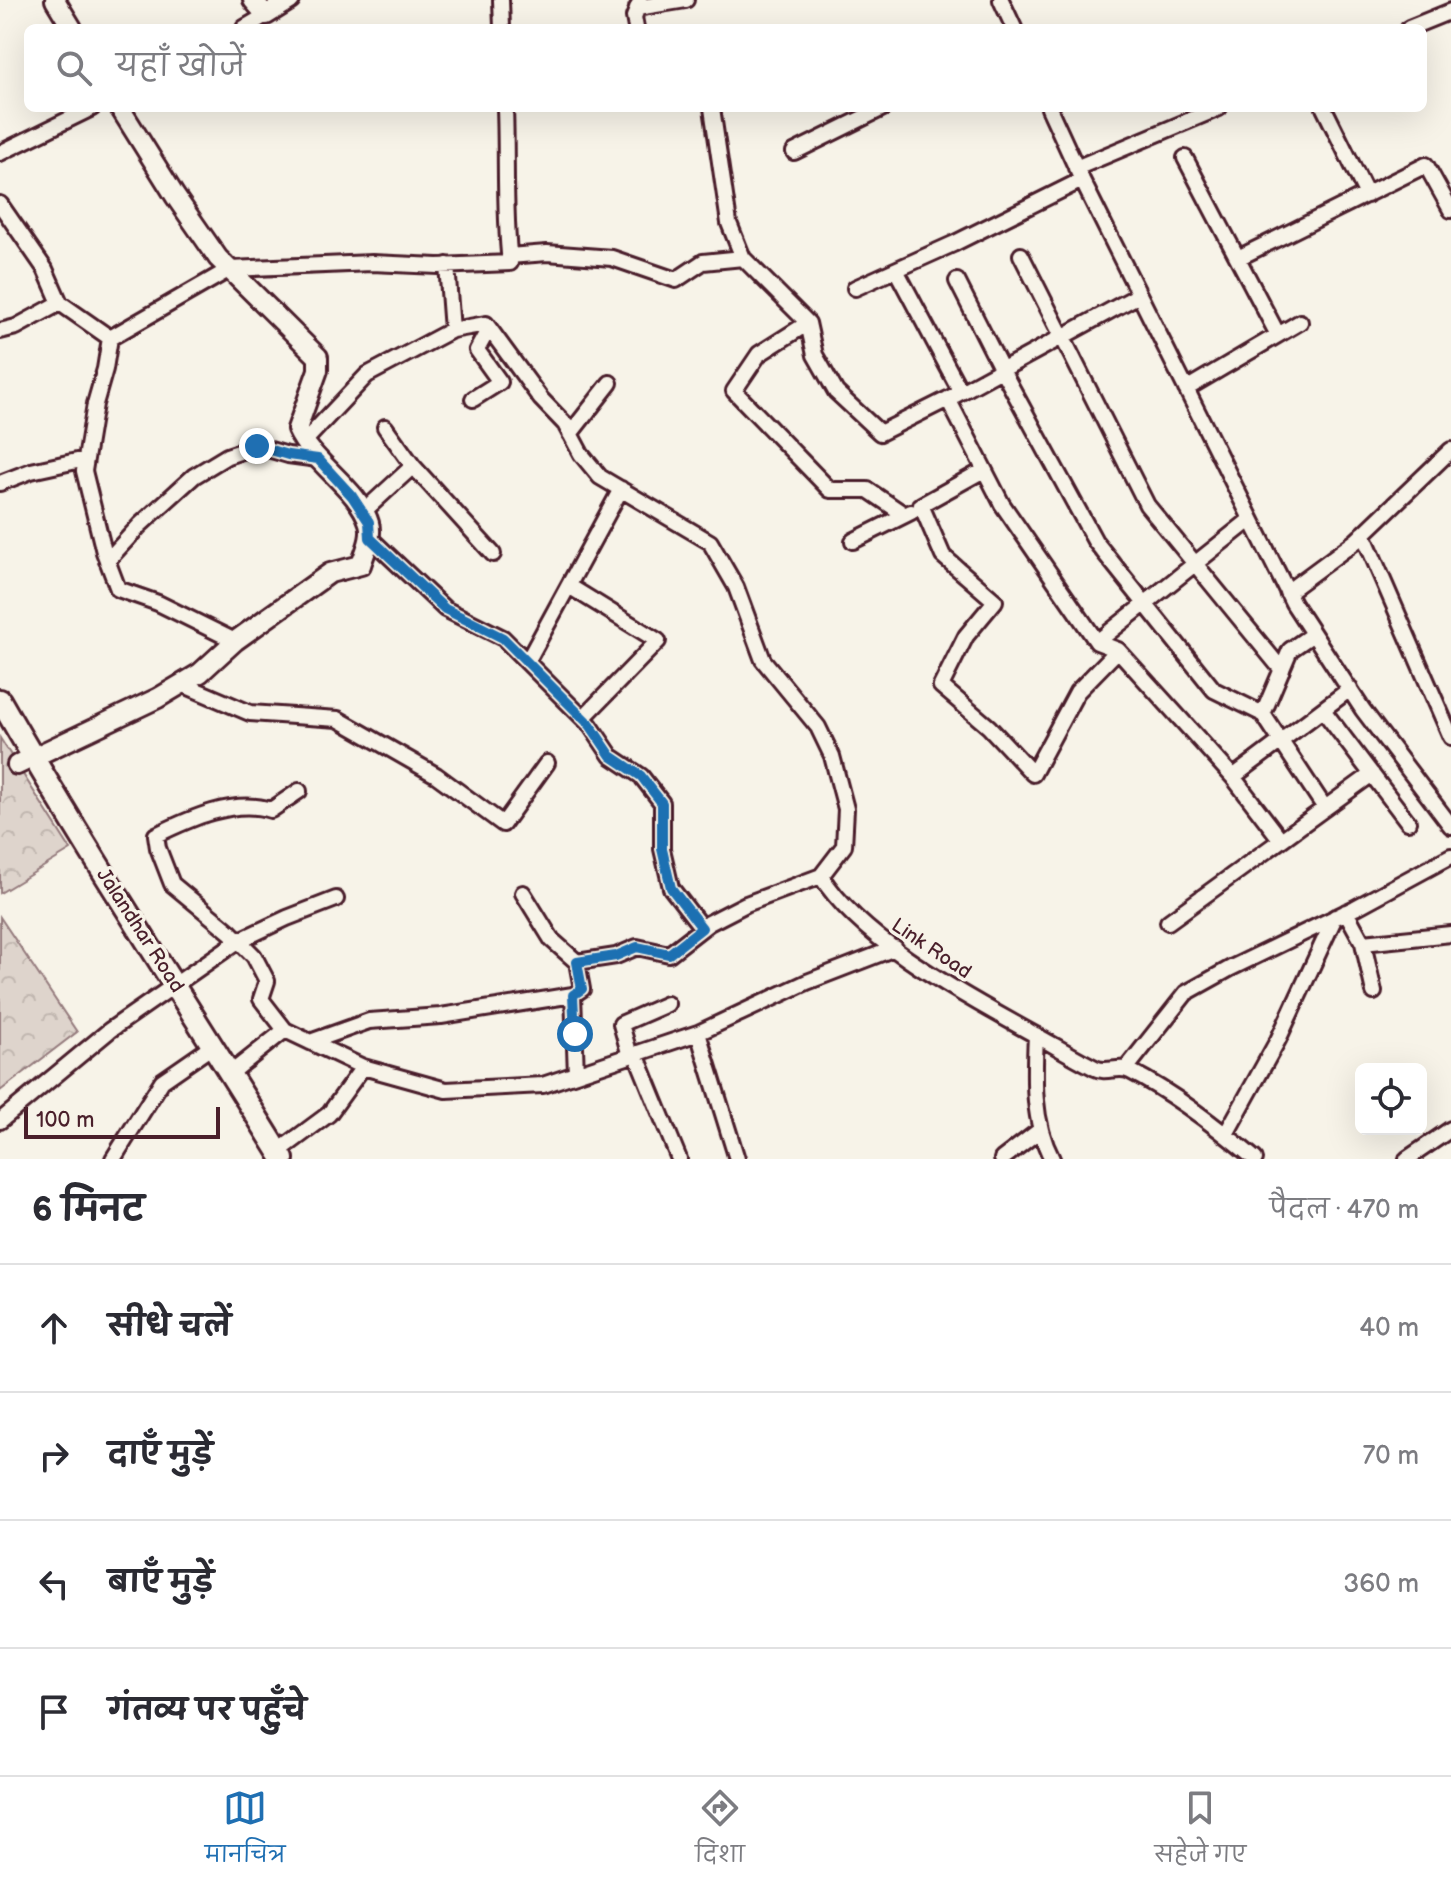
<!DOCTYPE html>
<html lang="hi">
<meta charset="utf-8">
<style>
body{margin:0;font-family:"Balsamiq Sans","Playpen Sans Deva",sans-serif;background:#f2f2f3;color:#2b2b33}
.controls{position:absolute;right:24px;bottom:24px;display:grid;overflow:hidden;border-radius:12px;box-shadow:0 8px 32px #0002}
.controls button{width:72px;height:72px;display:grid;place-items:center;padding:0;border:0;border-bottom:2px solid #e1e1e2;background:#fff;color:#2b2b33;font:40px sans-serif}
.scale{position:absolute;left:24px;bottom:20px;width:196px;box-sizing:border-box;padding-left:8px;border:4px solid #4a1f2b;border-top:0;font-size:22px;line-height:28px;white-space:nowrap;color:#4a1f2b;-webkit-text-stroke:6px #f7f3e8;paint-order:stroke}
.stop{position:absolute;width:24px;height:24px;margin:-18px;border:6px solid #1f6fb2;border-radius:50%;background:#fff}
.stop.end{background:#1f6fb2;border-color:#fff;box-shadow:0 2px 8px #0008}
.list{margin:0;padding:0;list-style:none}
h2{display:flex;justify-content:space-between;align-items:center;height:104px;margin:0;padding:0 32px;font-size:34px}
h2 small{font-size:26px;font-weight:400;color:#7c7c81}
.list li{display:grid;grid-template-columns:52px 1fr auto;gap:24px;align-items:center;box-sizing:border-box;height:128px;padding:0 32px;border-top:2px solid #e1e1e2}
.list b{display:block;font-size:30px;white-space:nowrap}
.list em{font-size:26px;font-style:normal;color:#7c7c81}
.icon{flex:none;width:44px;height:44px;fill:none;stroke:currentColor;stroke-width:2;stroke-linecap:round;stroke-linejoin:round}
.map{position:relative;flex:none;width:1451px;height:1159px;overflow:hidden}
.search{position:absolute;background:#fff;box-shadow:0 8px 32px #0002;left:24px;right:24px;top:24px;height:88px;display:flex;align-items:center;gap:20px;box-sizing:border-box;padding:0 28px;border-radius:12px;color:#7c7c81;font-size:30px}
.sheet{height:616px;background:#fff}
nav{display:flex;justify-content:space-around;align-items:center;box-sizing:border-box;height:112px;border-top:2px solid #e1e1e2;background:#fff;font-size:22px;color:#7c7c81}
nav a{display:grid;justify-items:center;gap:4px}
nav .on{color:#1f6fb2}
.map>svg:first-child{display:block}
.park{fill:url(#park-crowns);stroke:#947a7c;stroke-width:2}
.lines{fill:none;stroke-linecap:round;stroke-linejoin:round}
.minor-casing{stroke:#4a1f2b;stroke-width:20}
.tertiary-casing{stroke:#4a1f2b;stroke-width:24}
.secondary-casing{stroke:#4a1f2b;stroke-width:26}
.minor{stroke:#f7f3e8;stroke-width:14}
.tertiary{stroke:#f7f3e8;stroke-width:18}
.secondary{stroke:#f7f3e8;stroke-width:20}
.route{stroke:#1f6fb2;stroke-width:10}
.labels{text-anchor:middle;stroke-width:7;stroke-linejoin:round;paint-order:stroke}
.street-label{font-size:20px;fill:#4a1f2b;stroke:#f7f3e8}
</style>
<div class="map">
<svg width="1451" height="1159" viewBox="0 0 1451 1159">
<defs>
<pattern id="park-crowns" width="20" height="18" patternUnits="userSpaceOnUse" patternTransform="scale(2)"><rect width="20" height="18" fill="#ded4cc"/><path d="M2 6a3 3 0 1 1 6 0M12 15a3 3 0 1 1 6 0" fill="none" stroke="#c0b6af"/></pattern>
</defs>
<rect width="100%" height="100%" fill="#f7f3e8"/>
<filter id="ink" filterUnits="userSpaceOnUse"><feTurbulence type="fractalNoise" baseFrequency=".0125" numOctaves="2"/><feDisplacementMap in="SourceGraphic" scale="16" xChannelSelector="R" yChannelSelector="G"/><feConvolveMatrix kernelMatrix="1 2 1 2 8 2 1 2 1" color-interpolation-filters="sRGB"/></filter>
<g filter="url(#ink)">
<path class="park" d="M0,738L71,850L0,893Z
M0,917L77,1032L0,1091Z"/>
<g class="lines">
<g class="minor-casing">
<path id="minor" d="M501,0L502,28
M1001,0L1014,28
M637,8L686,0
M244,28L266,15
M636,28L634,17L640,2
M1409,28L1451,11
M712,108L729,223L743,258
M1049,108L1082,180L1293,603L1363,710L1451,826
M1324,108L1367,195
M794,152L883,108
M0,153L92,108
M1185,158L1278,335
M1076,168L1219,108
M0,204L45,269L60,303
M1021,255L1147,505L1282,670
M509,256L547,253L612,258L676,280L703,262L743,258L808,323L815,355L836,392L880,433L948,399
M1238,258L1426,165L1451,210
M447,265L452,330L486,324L541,399L565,424L581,454L600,477L710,542L736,587L763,660L818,727L832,756L846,809L844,846L821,876L746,904L709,923L669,954L637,947L616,956L577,962L582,989L573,995
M896,270L961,392
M957,281L1002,370L1095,541L1214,690L1263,714L1325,808
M855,288L953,244L1082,180
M1139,295L948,399L1002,504L1097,642L1118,650L1233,777L1350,689
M808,323L759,354L734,391L830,490H868L905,515
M0,331L16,327L60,303L110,338L105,369L95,404L84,471L104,552L118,589L158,603L235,641
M110,338L230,269L372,263L438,266L510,263C504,212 507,160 505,108
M1186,389L1300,322
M473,399L500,382L477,350L489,328
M385,427L413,466L493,554
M570,434L610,383
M303,443L367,375L452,330
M984,470L921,505L943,556L995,601L966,636L941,686L989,727L1033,774L1077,692L1118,650
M0,483L31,471L86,459
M363,512L413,466
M1363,534L1451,737
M370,538L445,609L503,638L590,725L611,756L641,776L662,803V849L671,888L702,928
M853,541L911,512
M107,561L140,525L194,476L227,456L257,446L288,455L318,459
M569,586L658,641L583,718
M1287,592L1356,541L1451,450
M1097,642L1251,519
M527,662L621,489
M182,684L250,713L338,719L436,775L503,824L547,763
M1323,710L1408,822
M1263,714L1290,650L1313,634
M1233,777L1281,840
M821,876C861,941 964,995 1030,1032C1052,1044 1073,1057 1095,1068C1106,1074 1119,1065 1130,1071C1175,1094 1217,1127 1255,1159
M523,893L552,940L577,962
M1346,912L1363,943L1374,992
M1168,922L1372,774
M1363,943L1451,934
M285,1030L261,999L267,981L254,956L230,932L172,884L158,848L156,835C189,819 234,798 271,810L299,791
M698,1033L737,1159
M1036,1035C1034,1077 1032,1121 1052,1159
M310,1042L369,1021L441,1016L573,995L576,1074
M636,1054L679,1159
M630,1056L621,1024L667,1004
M1126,1069L1186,993L1231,968L1355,908L1451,856
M231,1073L285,1030L363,1067L446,1090L543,1085L698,1033L807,982L895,948
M0,1121L110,1030L238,941L287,918L336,899
M1226,1134L1278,1040L1335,917
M279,1151L329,1114L363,1067
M113,1159L162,1081L214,1045
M1002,1159L1040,1130
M1407,1159L1451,1129"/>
</g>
<g class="tertiary-casing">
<path id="tertiary" d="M55,0L72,28
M253,0L266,15L290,0
M17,765L158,698L200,673L235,641L330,573L361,565C365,552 373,537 369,523C359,489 312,463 297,429L318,370V357L218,258L175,196L120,108"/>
</g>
<g class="secondary-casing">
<path id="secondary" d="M0,700C89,856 189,1006 283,1159"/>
</g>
<use href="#minor" class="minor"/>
<use href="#tertiary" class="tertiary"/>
<use href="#secondary" class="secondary"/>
</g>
</g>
<g class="lines" filter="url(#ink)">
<path class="route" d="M257,446L288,455L318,459L352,496L369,522L370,538L445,609L503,638L590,725L611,756L641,776L662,803V849L671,888L702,928L669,954L637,947L616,956L577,962L582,989L573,995L575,1034"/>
</g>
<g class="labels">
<g class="street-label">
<text transform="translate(141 930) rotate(57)" y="7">Jalandhar Road</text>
<text transform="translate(932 948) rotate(34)" y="7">Link Road</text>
</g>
</g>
</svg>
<div class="controls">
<button><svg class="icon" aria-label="locate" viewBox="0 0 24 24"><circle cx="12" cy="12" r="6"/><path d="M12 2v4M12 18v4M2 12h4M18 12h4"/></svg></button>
</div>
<div class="scale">100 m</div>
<div class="stop" style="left:575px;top:1034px"></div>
<div class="stop end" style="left:257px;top:446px"></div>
<div class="search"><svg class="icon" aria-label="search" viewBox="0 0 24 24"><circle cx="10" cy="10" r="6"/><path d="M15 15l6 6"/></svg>यहाँ खोजें</div>
</div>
<section class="sheet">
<h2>6 मिनट<small>पैदल · 470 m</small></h2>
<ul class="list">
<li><svg class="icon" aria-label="ahead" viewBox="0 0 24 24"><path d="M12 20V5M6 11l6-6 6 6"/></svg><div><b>सीधे चलें</b></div><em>40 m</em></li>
<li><svg class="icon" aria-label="right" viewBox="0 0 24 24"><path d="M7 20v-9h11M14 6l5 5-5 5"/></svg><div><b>दाएँ मुड़ें</b></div><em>70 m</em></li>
<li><svg class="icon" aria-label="left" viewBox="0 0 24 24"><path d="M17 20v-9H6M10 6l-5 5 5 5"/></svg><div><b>बाएँ मुड़ें</b></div><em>360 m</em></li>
<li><svg class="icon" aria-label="arrive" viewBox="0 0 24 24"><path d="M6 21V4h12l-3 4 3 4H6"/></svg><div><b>गंतव्य पर पहुँचे</b></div></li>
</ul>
</section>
<nav>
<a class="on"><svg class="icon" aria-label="map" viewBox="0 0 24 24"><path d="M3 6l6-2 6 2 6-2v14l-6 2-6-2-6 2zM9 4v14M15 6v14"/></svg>मानचित्र</a>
<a><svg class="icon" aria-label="directions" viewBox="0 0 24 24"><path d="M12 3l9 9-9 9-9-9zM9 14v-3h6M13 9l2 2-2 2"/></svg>दिशा</a>
<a><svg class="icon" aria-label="saved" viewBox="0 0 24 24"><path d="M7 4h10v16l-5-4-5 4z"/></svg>सहेजे गए</a>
</nav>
